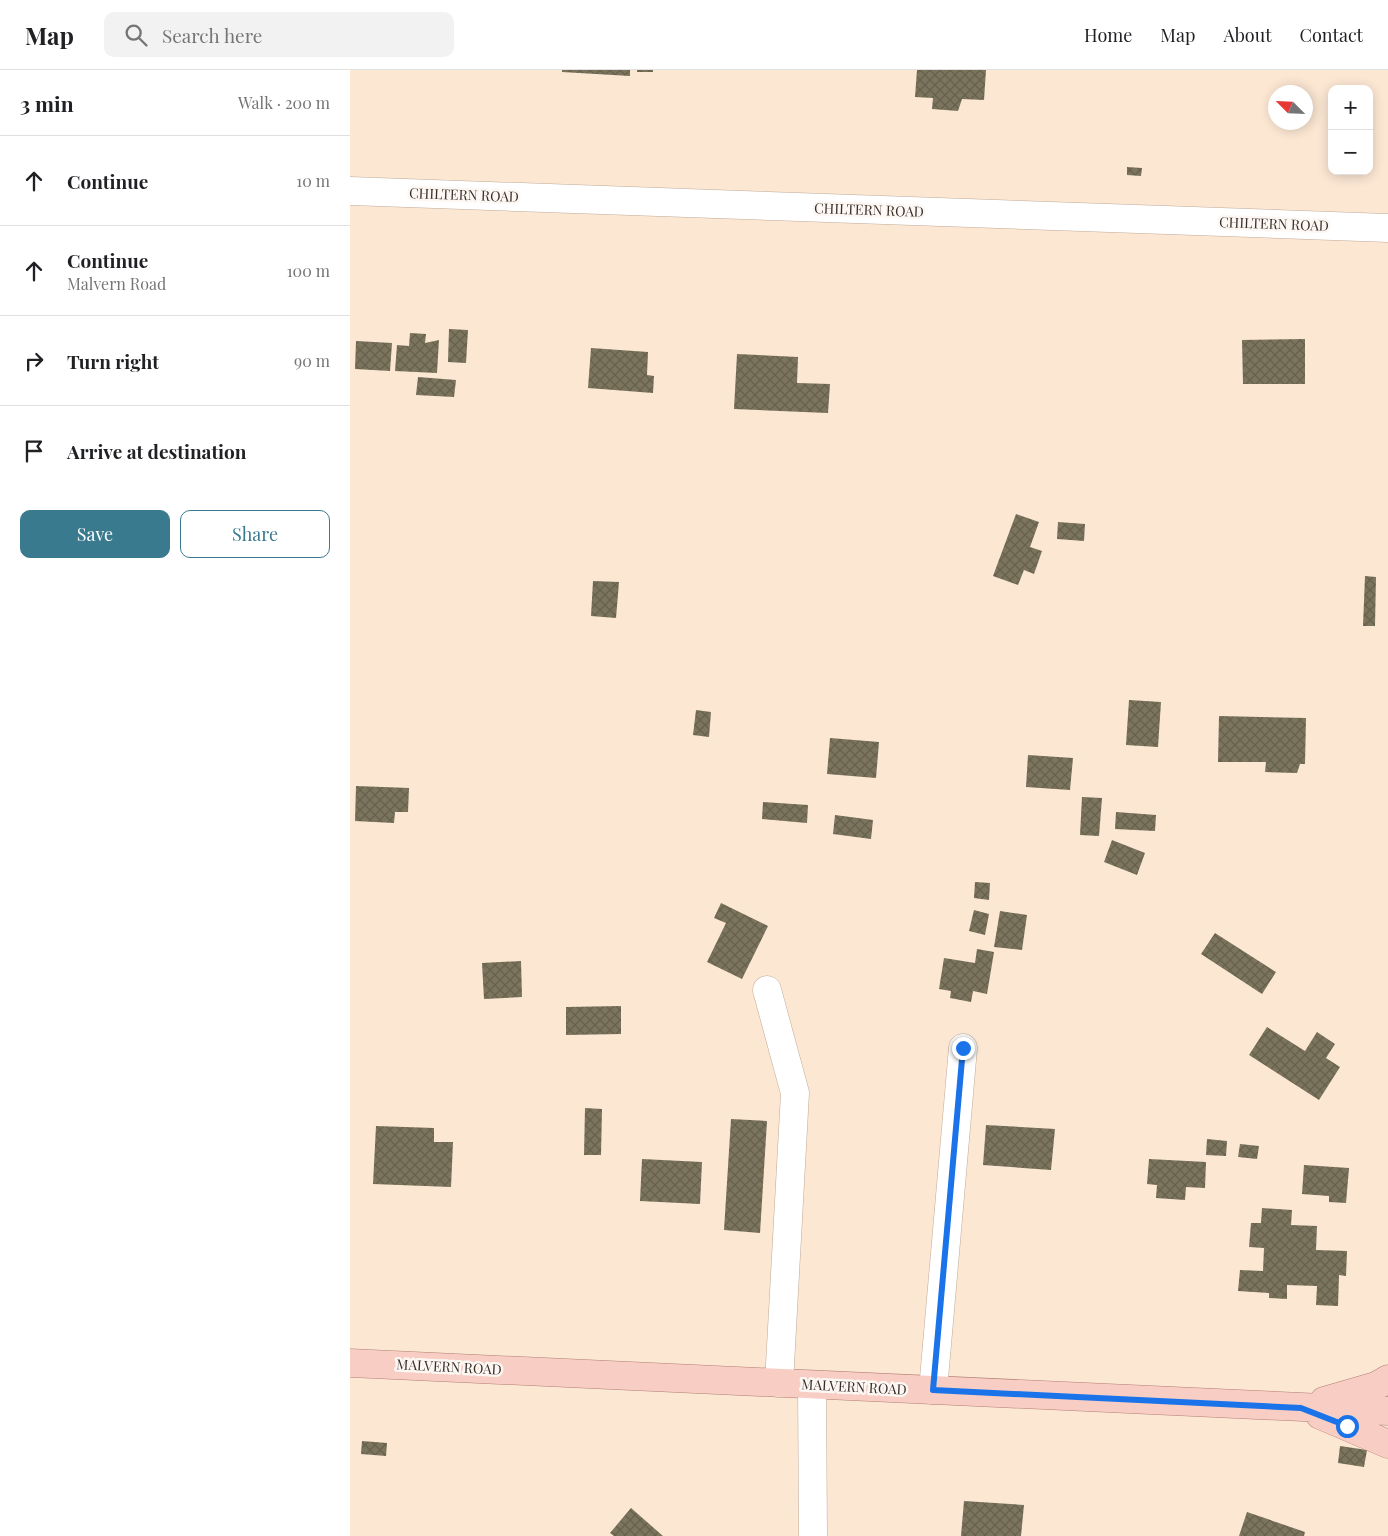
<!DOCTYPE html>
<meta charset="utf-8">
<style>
body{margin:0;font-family:"Playfair Display",serif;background:#f2f2f2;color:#202124}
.controls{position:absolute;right:15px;top:15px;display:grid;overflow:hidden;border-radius:10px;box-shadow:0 2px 12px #0003}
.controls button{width:45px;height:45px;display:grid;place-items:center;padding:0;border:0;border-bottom:1px solid #e0e0e0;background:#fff;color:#202124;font:25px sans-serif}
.compass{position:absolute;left:918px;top:15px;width:45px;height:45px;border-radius:50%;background:#fff;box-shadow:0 2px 12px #0003;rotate:294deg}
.stop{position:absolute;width:15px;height:15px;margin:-11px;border:4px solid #1a73e8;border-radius:50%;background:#fff}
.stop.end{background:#1a73e8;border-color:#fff;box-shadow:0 1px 5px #0008}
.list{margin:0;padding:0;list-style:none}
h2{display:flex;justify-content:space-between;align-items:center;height:65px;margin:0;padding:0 20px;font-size:21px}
h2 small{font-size:16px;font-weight:400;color:#757577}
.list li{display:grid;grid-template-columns:32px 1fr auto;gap:15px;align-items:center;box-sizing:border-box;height:90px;padding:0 20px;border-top:1px solid #e0e0e0}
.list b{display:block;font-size:19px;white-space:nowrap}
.list p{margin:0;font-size:16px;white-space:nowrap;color:#757577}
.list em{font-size:16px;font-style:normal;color:#757577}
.actions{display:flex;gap:10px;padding:15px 20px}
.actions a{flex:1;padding:11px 0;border:1px solid #3a7a8e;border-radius:10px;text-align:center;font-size:18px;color:#3a7a8e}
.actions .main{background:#3a7a8e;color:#fff}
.icon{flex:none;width:28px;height:28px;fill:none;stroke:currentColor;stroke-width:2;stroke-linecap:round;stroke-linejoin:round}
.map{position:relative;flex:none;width:1038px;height:1466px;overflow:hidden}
header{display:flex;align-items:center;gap:30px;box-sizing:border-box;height:70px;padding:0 25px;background:#fff;border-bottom:1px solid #e0e0e0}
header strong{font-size:24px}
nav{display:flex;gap:28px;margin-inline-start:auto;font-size:18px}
.search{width:350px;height:45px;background:#f2f2f2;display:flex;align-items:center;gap:12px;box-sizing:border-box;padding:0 18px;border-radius:10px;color:#757577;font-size:19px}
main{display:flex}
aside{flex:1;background:#fff}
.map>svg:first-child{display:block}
.building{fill:url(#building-cross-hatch)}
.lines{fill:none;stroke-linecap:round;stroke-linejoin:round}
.minor-casing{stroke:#bfaa98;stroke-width:29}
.major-casing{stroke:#b27f73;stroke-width:29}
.minor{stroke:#fff;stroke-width:28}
.major{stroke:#f8cdc4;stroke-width:28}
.route{stroke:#1a73e8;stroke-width:6}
.labels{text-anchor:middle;stroke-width:5;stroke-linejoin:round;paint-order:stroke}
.street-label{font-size:14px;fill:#362d26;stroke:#fcf7f3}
</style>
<header>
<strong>Map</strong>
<div class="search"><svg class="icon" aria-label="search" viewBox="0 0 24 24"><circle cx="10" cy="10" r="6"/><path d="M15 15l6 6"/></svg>Search here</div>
<nav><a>Home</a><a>Map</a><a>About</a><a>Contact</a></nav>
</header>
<main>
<aside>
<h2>3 min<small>Walk · 200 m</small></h2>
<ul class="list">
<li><svg class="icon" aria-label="ahead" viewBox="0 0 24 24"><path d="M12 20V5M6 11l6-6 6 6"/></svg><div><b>Continue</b></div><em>10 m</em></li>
<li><svg class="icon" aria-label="ahead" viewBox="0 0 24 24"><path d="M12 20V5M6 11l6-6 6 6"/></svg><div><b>Continue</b><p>Malvern Road</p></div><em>100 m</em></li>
<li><svg class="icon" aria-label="right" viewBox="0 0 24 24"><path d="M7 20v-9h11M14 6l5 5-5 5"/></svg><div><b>Turn right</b></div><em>90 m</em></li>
<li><svg class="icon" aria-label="arrive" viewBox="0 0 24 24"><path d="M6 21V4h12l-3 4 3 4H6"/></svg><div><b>Arrive at destination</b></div></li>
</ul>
<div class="actions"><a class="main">Save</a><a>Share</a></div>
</aside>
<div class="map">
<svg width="1038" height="1466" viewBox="0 0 1038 1466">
<defs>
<pattern id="building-cross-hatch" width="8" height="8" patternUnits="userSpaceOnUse" patternTransform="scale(1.25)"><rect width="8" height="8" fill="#7b755d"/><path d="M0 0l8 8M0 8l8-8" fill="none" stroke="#66604d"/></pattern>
</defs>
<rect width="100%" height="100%" fill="#fce7d3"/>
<path class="building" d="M212,0H280V6L212,2Z
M287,0H303V2H287Z
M567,0H636L634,30L612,29L608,41L582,39L583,28L565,27Z
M777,97L792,98L791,106L777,105Z
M99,259L118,260L116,293L98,292Z
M60,263L76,264L75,273L89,270L87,303L45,301L47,275L59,276Z
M955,269V314H893L892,270Z
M6,271L42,273L40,301L5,299Z
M241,278L298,282L297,305L304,306L303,323L238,318Z
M387,284L448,287L447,313L480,314L478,343L384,339Z
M68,307L106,310L104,327L66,325Z
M666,444L689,452L680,477L692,481L684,504L674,500L668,515L643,506Z
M708,452L735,454L734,471L707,469Z
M1015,506L1026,507L1025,556H1013Z
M243,511L269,512L266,548L241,546Z
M779,630L811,632L808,677L776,675Z
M346,640L361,642L359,667L343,665Z
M869,646L956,648L955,694H950L947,703L915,702L916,692H868Z
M480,668L529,672L526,708L477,704Z
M678,685L723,688L720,720L676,717Z
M6,716L59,718L58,742H45L44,753L5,751Z
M732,727L752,728L749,766L730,765Z
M413,732L458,735L457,753L412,749Z
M766,742L806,745L805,761L765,759Z
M485,745L523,750L521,769L483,764Z
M762,770L795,783L787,805L754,792Z
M625,812L640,813L639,830L624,828Z
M371,833L418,856L392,909L357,892L376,853L364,848Z
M624,840L639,844L635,865L619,861Z
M650,841L677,845L672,880L644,877Z
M865,863L926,902L912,924L851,884Z
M627,879L644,882L637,924L623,921L621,932L600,928L601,921L589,919L594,888L625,893Z
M171,891L172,927L134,929L132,893Z
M271,936V964L216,965V937Z
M917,957L955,981L967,962L985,974L976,988L990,997L969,1030L899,985Z
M235,1038L252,1039L251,1085H234Z
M381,1049L417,1051L410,1163L374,1160Z
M636,1055L705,1059L701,1100L633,1095Z
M26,1056L84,1058V1072H103L101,1117L23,1114Z
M857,1069L877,1071L876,1086L856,1085Z
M890,1074L909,1076L907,1089L888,1087Z
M292,1089L352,1092L350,1134L290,1131Z
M799,1089L856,1092L855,1118L836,1117L835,1130L806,1128L807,1115L797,1114Z
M954,1095L999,1098L996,1133L979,1132V1126L952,1124Z
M912,1138L942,1140L941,1155L967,1156L966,1180L997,1181L996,1206L989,1205L988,1236L966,1235L967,1216L937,1215V1229L919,1228V1223L888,1221L890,1200L913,1201L914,1178L899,1177L901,1153H911Z
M12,1371L37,1373L36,1386L11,1384Z
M990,1376L1017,1380L1014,1397L988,1393Z
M614,1431L674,1435L671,1466H611Z
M281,1438L313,1466H264L260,1463Z
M897,1442L955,1462L954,1466H889Z"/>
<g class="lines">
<g class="minor-casing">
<path id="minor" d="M0,121L1038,158
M417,920L445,1023L429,1313
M462,1315L463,1466
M583,1320L613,978"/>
</g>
<g class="major-casing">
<path id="major" d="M0,1293L1038,1341
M974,1331L1026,1316L1038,1309
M970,1345L1038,1374"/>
</g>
<use href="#minor" class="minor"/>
<use href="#major" class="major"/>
</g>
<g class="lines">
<path class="route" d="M613,978L583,1320L951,1338L997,1356"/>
</g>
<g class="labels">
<g class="street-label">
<text transform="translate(114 125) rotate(2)" y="5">CHILTERN ROAD</text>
<text transform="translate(519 140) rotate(2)" y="5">CHILTERN ROAD</text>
<text transform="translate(924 154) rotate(2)" y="5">CHILTERN ROAD</text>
<text transform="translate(99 1297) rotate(3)" y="5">MALVERN ROAD</text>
<text transform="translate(504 1317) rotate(3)" y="5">MALVERN ROAD</text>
</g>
</g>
</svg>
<div class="controls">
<button>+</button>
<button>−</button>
</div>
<svg class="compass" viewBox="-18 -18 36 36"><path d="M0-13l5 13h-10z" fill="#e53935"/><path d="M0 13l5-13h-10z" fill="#757577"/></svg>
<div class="stop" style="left:997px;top:1356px"></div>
<div class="stop end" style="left:613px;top:978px"></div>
</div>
</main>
